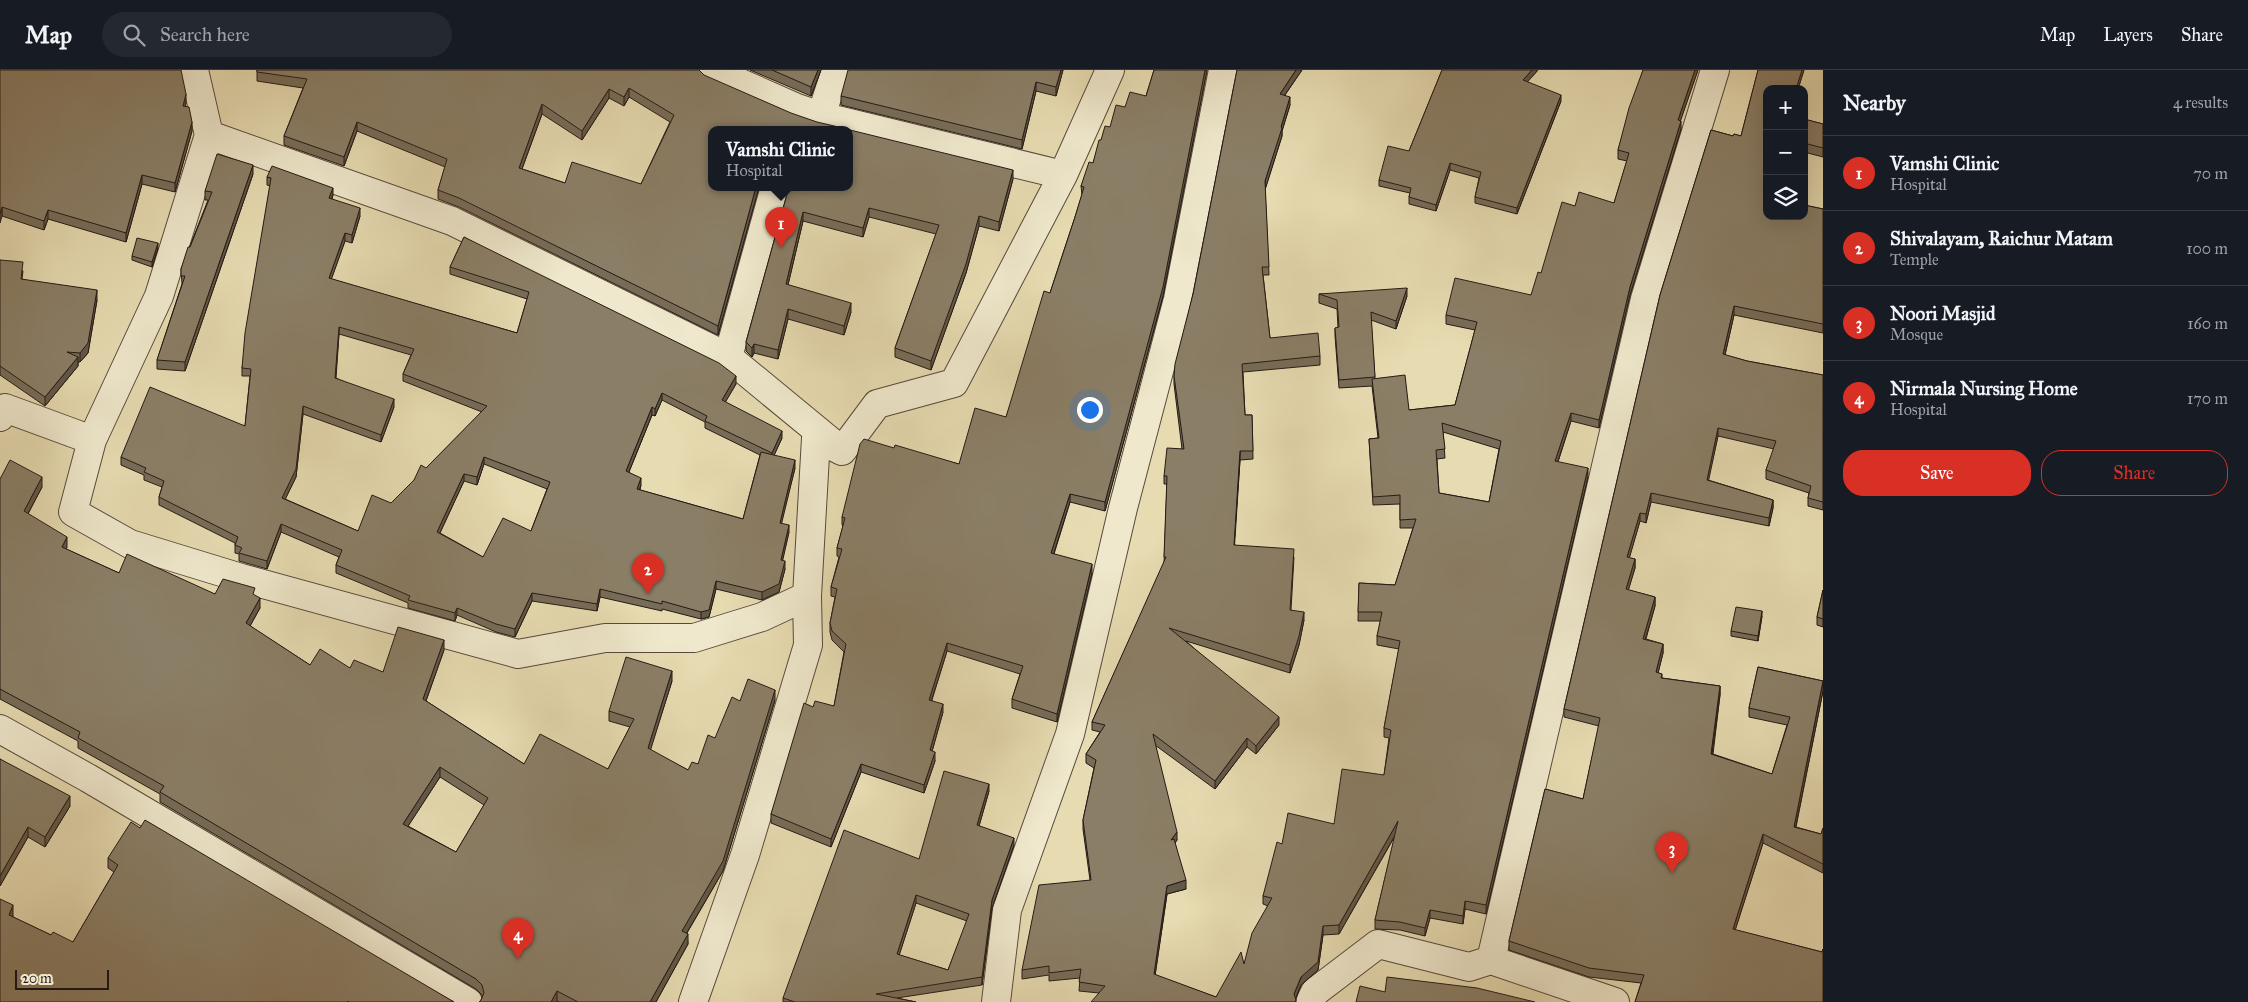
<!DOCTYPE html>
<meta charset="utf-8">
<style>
body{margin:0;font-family:"IM FELL Great Primer",serif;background:#242831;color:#f1f3f6}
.controls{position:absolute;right:15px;top:15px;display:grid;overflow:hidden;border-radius:10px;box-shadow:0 5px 20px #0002}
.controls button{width:45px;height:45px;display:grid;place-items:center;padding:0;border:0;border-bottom:1px solid #363941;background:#171b24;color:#f1f3f6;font:25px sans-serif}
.scale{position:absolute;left:15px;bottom:12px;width:94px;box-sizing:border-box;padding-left:5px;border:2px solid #251a15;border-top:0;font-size:14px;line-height:18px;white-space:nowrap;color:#251a15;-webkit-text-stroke:4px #efe8cc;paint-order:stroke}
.you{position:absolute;left:1089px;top:339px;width:18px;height:18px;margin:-12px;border:4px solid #fff;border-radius:50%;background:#1a73e8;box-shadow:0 0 0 8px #1a73e833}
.badge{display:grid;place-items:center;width:32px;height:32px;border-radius:50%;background:#d93025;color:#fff;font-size:16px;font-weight:700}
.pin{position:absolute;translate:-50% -41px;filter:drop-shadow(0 1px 2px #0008)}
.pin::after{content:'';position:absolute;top:26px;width:18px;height:15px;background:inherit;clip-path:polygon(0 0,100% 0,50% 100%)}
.popup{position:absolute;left:708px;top:56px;width:145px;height:65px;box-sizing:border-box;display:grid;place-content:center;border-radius:10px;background:#171b24;filter:drop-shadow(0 1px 4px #0005);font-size:16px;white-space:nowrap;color:#9ea1a6}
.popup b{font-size:19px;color:#f1f3f6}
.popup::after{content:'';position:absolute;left:50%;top:100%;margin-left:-10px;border:10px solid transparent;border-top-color:#171b24}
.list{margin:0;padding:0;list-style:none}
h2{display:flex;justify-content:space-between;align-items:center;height:65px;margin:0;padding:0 20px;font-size:21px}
h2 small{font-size:16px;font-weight:400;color:#9ea1a6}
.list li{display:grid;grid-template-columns:32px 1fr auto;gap:15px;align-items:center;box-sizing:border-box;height:75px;padding:0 20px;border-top:1px solid #363941}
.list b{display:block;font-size:19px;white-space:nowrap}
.list p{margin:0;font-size:16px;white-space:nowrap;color:#9ea1a6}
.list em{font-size:16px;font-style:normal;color:#9ea1a6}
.actions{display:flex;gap:10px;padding:15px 20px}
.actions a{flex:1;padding:11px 0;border:1px solid #d93025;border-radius:20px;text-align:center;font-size:18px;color:#d93025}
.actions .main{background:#d93025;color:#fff}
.icon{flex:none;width:28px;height:28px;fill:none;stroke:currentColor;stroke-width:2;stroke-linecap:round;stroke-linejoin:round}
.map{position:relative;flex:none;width:1823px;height:932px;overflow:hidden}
header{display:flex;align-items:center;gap:30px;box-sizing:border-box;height:70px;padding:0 25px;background:#171b24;border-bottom:1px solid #363941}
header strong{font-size:24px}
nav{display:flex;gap:28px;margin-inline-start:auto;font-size:18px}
.search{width:350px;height:45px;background:#242831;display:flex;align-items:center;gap:12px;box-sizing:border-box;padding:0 18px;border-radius:28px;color:#9ea1a6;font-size:19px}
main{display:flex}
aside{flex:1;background:#171b24}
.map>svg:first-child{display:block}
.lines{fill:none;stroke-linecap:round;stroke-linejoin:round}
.minor-casing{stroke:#564a3c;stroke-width:30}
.minor{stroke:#efe8cc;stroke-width:28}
.wall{fill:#776c58;stroke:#251a15;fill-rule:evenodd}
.shaded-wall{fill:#615847;stroke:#251a15}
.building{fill:#8a7e66;stroke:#251a15;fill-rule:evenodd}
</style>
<header>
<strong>Map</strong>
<div class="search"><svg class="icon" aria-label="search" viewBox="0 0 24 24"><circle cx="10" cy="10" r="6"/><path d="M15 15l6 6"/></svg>Search here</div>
<nav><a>Map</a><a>Layers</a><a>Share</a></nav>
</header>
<main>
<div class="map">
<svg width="1823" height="932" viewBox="0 0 1823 932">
<rect width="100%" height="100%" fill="#e7dbb1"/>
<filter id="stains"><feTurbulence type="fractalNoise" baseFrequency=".004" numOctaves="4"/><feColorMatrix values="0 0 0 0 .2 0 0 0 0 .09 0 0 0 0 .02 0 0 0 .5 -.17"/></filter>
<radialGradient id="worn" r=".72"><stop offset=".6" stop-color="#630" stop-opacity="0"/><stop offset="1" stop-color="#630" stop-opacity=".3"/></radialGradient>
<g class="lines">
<g class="minor-casing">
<path id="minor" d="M711,0L797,38L821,46
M836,0L821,46L1063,105
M209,65L452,151L728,287
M775,117L728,287L835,375
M0,347L5,338L92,370L73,442L130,474L241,508L518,584L605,568H694L762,547L807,526L808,575L745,785L693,932
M92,370L159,226L209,65L194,0
M807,526L816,368L842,381L877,334L954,313L1063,105L1110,0
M0,659L88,708L468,932
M1491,890L1645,229L1715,0
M996,932L1007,840L1070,664L1123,438L1178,229L1223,0
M1310,932L1315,922L1378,874L1469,897L1491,890L1615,932"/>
</g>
<use href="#minor" class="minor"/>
</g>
<path class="wall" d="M0,0L186,33L185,36L192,61L175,122L142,114L126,172L48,149L44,160L2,146Z
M257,0H699L712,59L759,117L718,265L459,137L438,129V120L445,97L357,61L344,96L284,75V66L303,18L257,11ZM629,27L670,52L641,114L565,113L522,99L542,44L582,70L609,28L624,36Z
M750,0H821L811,26Z
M1063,0L1056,26L1036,21L1022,79L841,35V26Z
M1154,0H1207L1163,226L1105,441L1070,432L1054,484L1092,503L1057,652L1012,638V629L1020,604L947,581L932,630L943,642L932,681L935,691L924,723L861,702L831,777L771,753V744L813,637L834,636L844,582L832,570L830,562V553L835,527L831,526V517L839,487L837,486V478L843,456L842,455V447L894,378L959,394L1006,347L1050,223L1075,147L1082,125L1081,116L1093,93L1101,70L1125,37L1146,26Z
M1237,0H1302L1285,25L1290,35L1282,61V66L1265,119L1269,205H1263L1270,268L1320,286V295L1243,302L1245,345H1252L1253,389L1240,390L1234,475L1294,487L1291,540L1304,550L1299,575L1290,603L1186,571L1279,655L1256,684L1247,677L1215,719L1155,675L1177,770L1175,773L1186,819L1167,824L1155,905L1216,927L1244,894L1268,836L1263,834V826L1282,774L1334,754L1384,705L1389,668L1384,667V658L1399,579L1377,575V566L1381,551H1358L1359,513L1395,515L1413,458H1400V434L1373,435L1369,369L1378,368L1372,316L1339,318L1335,266V258H1338L1337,239L1319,233V224L1407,226L1396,259L1371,250L1375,309L1409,340L1455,335L1475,260L1446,254V245L1531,225L1575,136L1614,133L1627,91L1618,89V80L1643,0H1698L1680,51L1681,59L1630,225L1599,358L1571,351L1558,392L1588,407L1486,844L1465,839L1463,854L1430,848L1425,866L1400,860L1375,859V850L1395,766L1339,864L1323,865L1318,900L1301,915L1296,929V932L1099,923L1079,921L1080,908L1049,911V905L1022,909V900L1090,810L1083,759V750L1094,698L1086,693V684L1100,662L1092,660V652L1164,493L1167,414H1164V406L1182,379L1174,314V306L1193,224ZM1443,362L1499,379L1489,432L1439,423L1437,389L1445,388Z
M1442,0H1538L1527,12L1561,31L1517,144L1475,133V127L1479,108L1450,100L1436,141L1409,134V127L1410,123L1379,116V110L1409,81Z
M1758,0H1804L1798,19H1767V146H1804V135L1823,139V263L1734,245L1725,285L1747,291L1823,305V440L1808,436V428L1809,423L1766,409V400L1774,379L1718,366L1708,410L1773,430V438L1769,456L1651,432L1646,453L1640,451L1629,488L1635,489V498L1628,520L1655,527V536L1646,569L1663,574V583L1658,603L1662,604V608L1720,616V625L1713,684L1772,704L1787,655L1749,647V638L1758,597L1823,611V621L1796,757L1821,764L1823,758V803L1763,773L1735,860L1822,882L1823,879V932H1635L1641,913L1589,907L1509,880V871L1545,719L1583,729L1599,656L1564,647V639L1660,225L1711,60L1733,66L1734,64L1741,66Z
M1804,49L1823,54V87L1804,82Z
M253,104L185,301L157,299V290L182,214L181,199L208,130H205V121Z
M267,107L333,125L332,129L360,146L352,173L345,171L331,209L517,263L527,229L450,204V197L464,167L736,314L725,332L782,368L774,385L795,398L781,453L789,462L782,491L785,499L779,522L762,530L716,519L709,547L701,549L662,539V541L600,527L597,541L532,531L515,567L496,562L457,545L455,551L408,538V533L401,530L336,503V495L339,487L281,462L267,499L239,491V484L235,483V473L159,435V427L162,417L144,410V405L121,395V387L245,356L250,306H242V298L270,116L267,115ZM339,264L411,285L403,304V311L482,342L391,433L358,461L285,429L296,407L303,344L381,372L394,337L336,308ZM662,330L705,352V358L760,385L743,449L640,420L641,415L629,402L652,345L655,346ZM484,394L547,419L531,461L483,487L440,463L464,411L477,415Z
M1013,109L999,161L979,156L966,203L931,300L895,287V278L936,164L869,147L863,167L803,151L788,215L851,242L844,265L788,249L778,289L754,283L752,287L746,281V272L789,117Z
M158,178L152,197L132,190V186Z
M0,190L23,201L22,209L97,230L88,283L80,292H78V296L45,336L0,305Z
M0,409L42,417L28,444L67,477L66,479L119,503L215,524L255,526L260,538L250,556L310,595L350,598L383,602L444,580L426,631L524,694L608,699L630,657L609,651V641L672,611L650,680L688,700L698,694L740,631L775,630L723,801L687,863L688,874L656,932H560L557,931V932H479L481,930L482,927V925L476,919L160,732V724L78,678V671L0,629ZM440,707L484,735L456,782L408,756Z
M1823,520V557L1817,555V547Z
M1762,546L1758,571L1731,566V561Z
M0,689L70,736L45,777L28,767L0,816Z
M989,721L979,756L1014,775L992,838L982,915L897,928L916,932H783V928L919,789ZM916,833L967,851L948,900L899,885Z
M140,758L454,932H0V829L13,845V847L51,865L73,872L114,802L108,798V788Z"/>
<path class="shaded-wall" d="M818,0H821L811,26V17Z
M1061,0H1063L1056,26V17Z
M1205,0H1207L1163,226L1105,441V432Z
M1296,0H1302L1280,32V24Z
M1532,0H1538L1523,17V10Z
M1695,0H1698L1678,58V50Z
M1802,0H1804L1798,19H1796Z
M1036,12V21L1022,79V70Z
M629,18V27L624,36V27Z
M609,19V28L582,70V61Z
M186,24V33L183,45V36Z
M1561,25V31L1517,144V138Z
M1290,27V35L1282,61V66L1265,120V111Z
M542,34V44L519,107V98Z
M1681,51V59L1630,225L1599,358V350L1630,217Z
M192,52V61L175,122V113Z
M357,52V61L344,96V87Z
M1450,93V100L1436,141V135Z
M253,95V104L185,301V292Z
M1013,100V109L999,161V152Z
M142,105V114L126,172V163Z
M756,117H759L718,265V256Z
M333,118V125L329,136V128Z
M2,137V146L0,153V144Z
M360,138V146L352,173V165Z
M869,138V147L863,167V158Z
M48,140V149L44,160V151Z
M803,142V151L786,223V214Z
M979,146V156L966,203L931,300V291Z
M345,163V171L329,216V208Z
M158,173V178L152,197V192Z
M1407,218V226L1396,259V251Z
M97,220V230L88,283L80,292V283Z
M851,233V242L844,265V256Z
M1734,236V245L1723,293V284Z
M788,239V249L778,289V280Z
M339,257V264L335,315V308Z
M754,274V283L752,287V278Z
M78,287V296L45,336V327Z
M736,306V314L722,338V330Z
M662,323V330L655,346V339Z
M394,329V337L381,372V365Z
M303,336V344L296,407L282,436V428Z
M652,337V345L626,409V401Z
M1571,343V351L1555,400V391Z
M1718,358V366L1707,418V410Z
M782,361V368L772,390V383Z
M1240,381V390L1234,484V475Z
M484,387V394L477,415V407Z
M795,390V398L780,460V453Z
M1588,398V407L1486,844V835Z
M464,404V411L437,469V462Z
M42,407V417L24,451V441Z
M641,408V415L637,426V419Z
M1651,423V432L1646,453V444Z
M1070,424V432L1051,492V483Z
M1773,430V438L1769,456V448Z
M1640,443V451L1627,496V487Z
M281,454V462L267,499V491Z
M789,455V462L781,498V490Z
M67,467V477L62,487V477Z
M1635,489V498L1626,528V519Z
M785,491V499L779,522L762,530V522Z
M1092,494V503L1057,652V644Z
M716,511V519L709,547L701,549V542Z
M600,519V527L597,541V534Z
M532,523V531L515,567V559Z
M1655,527V536L1643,577V569Z
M260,528V538L246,563V553Z
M457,538V545L455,551V543Z
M1762,541V546L1758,571V566Z
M1304,542V550L1299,575L1290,603V595Z
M444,570V580L423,639V629Z
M947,573V581L929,638V630Z
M1663,574V583L1656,611V602Z
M672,601V611L648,688V678Z
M1823,612V621L1794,765V757Z
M1720,616V625L1711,692V684Z
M775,620V630L723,801L682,871V861Z
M943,634V642L930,689V680Z
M1279,647V655L1256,684V676Z
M1247,668V677L1215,719V711Z
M935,682V691L924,723V715Z
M861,694V702L831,777V769Z
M440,697V707L403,764V754Z
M989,714V721L977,763V755Z
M70,726V736L45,777V767Z
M1398,751V760L1339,864V855Z
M28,757V767L0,816V806Z
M1177,762V770L1171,778V770Z
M1763,764V773L1733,867V859Z
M1014,768V775L992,838L982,915V907L992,830Z
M1186,810V819L1167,824L1154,913V904L1167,816Z
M916,825V833L897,892V884Z
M1465,831V839L1463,854V846Z
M13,835V845L9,855V845Z
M1430,840V848L1425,866V858Z
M1323,856V865L1318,900L1301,915L1294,932V924Z
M688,864V874L656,932H650Z
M557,921V932H551Z"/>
<path class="building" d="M0,0H181L186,24L183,36L189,37L192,52L175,113L142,105L126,163L48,140L44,151L2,137L0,144Z
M257,0H699L704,5L791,43L817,52L847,59H712V117H756L718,256L459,128L438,120L447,89L357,52L344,87L284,66L307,9L257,2ZM629,18L674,45L641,114L572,92L565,113L519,98L542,34L582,61L609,19L624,27Z
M772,0H818L811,17Z
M848,0H1061L1056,17L1036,12L1022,70L841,26Z
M1154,0H1205L1163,217L1105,432L1070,424L1051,483L1092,494L1057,644L1012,629L1023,596L947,573L929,630L943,634L930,680L935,682L924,715L861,694L831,769L771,744L804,633L813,637L815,631L834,636L846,574L832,561L830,553L837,519L831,517L842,479L837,478L845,448L842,447L860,374L864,369L894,378L895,375L959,394L975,338L1006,347L1044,221L1050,223L1075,147L1084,117L1081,116L1089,92L1093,93L1099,70H1101L1105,56L1110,57L1116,35L1125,37L1130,22L1146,26Z
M1237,0H1296L1280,24L1290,27L1281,57L1282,58L1265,111L1269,197H1262L1270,268L1318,263L1320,286L1242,294L1245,345H1252L1253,381H1240L1234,475L1294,479L1290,540L1304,542L1299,566L1290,595L1169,558L1279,647L1256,676L1247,668L1215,711L1153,664L1177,762L1171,770L1174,769L1186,810L1167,816L1154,904L1216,927L1241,882L1244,894L1252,863L1272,828L1263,826L1277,772L1282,774L1288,743L1334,754L1342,699L1384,705L1391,660L1384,658L1400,571L1377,566L1382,542H1358L1359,513L1395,515L1416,449L1400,450V425L1373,427L1369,369L1379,368L1372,309L1405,305L1409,340L1455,335L1477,252L1446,245L1455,208L1531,225L1538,202L1541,203L1562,132L1575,136L1579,122L1614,133L1629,83L1618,80L1629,38L1643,0H1695L1678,50L1681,51L1630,217L1599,350L1571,343L1555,391L1588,398L1486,835L1465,831L1463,846L1430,840L1425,858L1400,852L1375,850L1398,751L1339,855L1323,856L1318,892L1301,907L1294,924L1296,930L1295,932H1091L1105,916L1079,912L1081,899L1049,903V896L1022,900L1039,815L1091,810L1083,750L1096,690L1086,684L1105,655L1092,652L1166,487H1164L1167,406H1164L1167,378L1184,379L1174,306L1175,294L1193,224ZM1442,353L1501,371L1489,432L1439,423L1436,380L1445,379Z
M1442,0H1532L1523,10L1561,25L1517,138L1475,127L1481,102L1450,93L1436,135L1409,127L1411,118L1379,110L1388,76L1409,81Z
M1758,0H1802L1796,19H1767V146H1804V135L1823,139V254L1734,236L1723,284L1747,291L1823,305V432L1808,428L1811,416L1766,400L1776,371L1718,358L1707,410L1773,430L1769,448L1651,423L1646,444L1640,443L1627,487L1635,489L1626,519L1655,527L1643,569L1663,574L1656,602L1662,604L1661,608L1720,616L1711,684L1772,704L1790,647L1749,638L1758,597L1823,611L1794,757L1821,764L1823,758V794L1763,764L1733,859L1822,882L1823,879V932H1635L1644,905L1589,898L1509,871L1545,719L1583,729L1600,648L1564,639L1660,225L1711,60L1733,66L1734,64L1741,66Z
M1804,49L1823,54V78L1804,73Z
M850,60L1013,100L999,152L979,146L966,194L931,291L895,278L939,155L869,138L863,158L803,142L786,214L851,233L844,256L788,239L778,280L754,274L752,278L746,272L789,117H850Z
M217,84L253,95L185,292L157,290L185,206H181V199L188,177H190L212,122L205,121Z
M272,96L333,118L329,128L360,138L352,165L345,163L329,208L517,263L529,222L450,197L464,167L719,293L736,306L722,330L782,361L772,383L705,351L707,346L662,323L655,339L652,337L626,401L641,408L637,419L743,449L761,382L795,390L780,453L789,455L781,490L785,491L779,514L762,522L716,511L709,540L701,542L662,531V534L600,519L597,534L532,523L515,559L496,554L457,538L455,543L408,530L410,526L401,522L336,495L342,480L281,454L267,491L239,483L242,478L235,475L238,467L159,427L164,411L144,402L146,398L121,387L150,317L245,356L251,299L242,298L245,263L271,108L267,107ZM339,257L414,279L403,304L487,336L426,398L421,395L414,410L391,433L372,425L358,461L282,428L296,399L303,336L381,365L394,329L335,308ZM484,387L550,412L531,461L503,448L483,487L437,462L464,404L477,407Z
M137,168L158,173L152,192L132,186Z
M0,190L23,192L21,209L97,220L88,273L80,283L67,282L78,287L45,327L0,296Z
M1407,218L1396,251L1371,242L1375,307L1339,310L1335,258L1339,257L1337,230L1319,224Z
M10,390L42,407L24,441L67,467L62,477L119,503L127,484L215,524L223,509L255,518L253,524L260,528L246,553L310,595L320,579L350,598L354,590L383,602L398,557L444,570L423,629L524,694L540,664L608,699L634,649L609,641L626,587L672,601L648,678L688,700L692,692L698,694L708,665L715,668L732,627L740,631L748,609L775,620L723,791L682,861L688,864L650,932H578L557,921L551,932H479L481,930L484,923L482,915L476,909L160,722L164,716L78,668L80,662L0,619V409ZM440,697L488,728L456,782L403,754Z
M1823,520V549L1817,547Z
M1736,537L1762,541L1758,566L1731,561Z
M0,689L70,726L45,767L28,757L0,806Z
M944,701L989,714L977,755L1014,768L992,830L982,907L876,924L916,932H795L783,928L844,760L919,789ZM916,825L969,844L948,900L897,884Z
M145,750L454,932H349L348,931L347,932H0V829L13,835L9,845L51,865L53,862L73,872L118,795L108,788L131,752L140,758Z
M1387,907L1477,918L1535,932H1356L1360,916L1385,922Z"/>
<rect width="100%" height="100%" filter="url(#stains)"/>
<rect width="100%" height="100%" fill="url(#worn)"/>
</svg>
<div class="controls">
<button>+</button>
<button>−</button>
<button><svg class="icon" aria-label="layers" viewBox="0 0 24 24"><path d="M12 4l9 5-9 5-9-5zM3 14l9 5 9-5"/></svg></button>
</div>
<div class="scale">20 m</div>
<div class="you"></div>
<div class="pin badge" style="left:781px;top:178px">1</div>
<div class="popup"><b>Vamshi Clinic</b>Hospital</div>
<div class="pin badge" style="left:648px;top:524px">2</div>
<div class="pin badge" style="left:1672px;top:803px">3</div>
<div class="pin badge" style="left:518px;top:889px">4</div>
</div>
<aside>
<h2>Nearby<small>4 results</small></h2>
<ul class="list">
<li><span class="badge">1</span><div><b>Vamshi Clinic</b><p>Hospital</p></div><em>70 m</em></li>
<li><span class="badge">2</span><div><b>Shivalayam, Raichur Matam</b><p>Temple</p></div><em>100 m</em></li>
<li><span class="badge">3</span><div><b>Noori Masjid</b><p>Mosque</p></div><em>160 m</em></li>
<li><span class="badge">4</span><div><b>Nirmala Nursing Home</b><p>Hospital</p></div><em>170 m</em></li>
</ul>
<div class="actions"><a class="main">Save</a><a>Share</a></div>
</aside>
</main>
